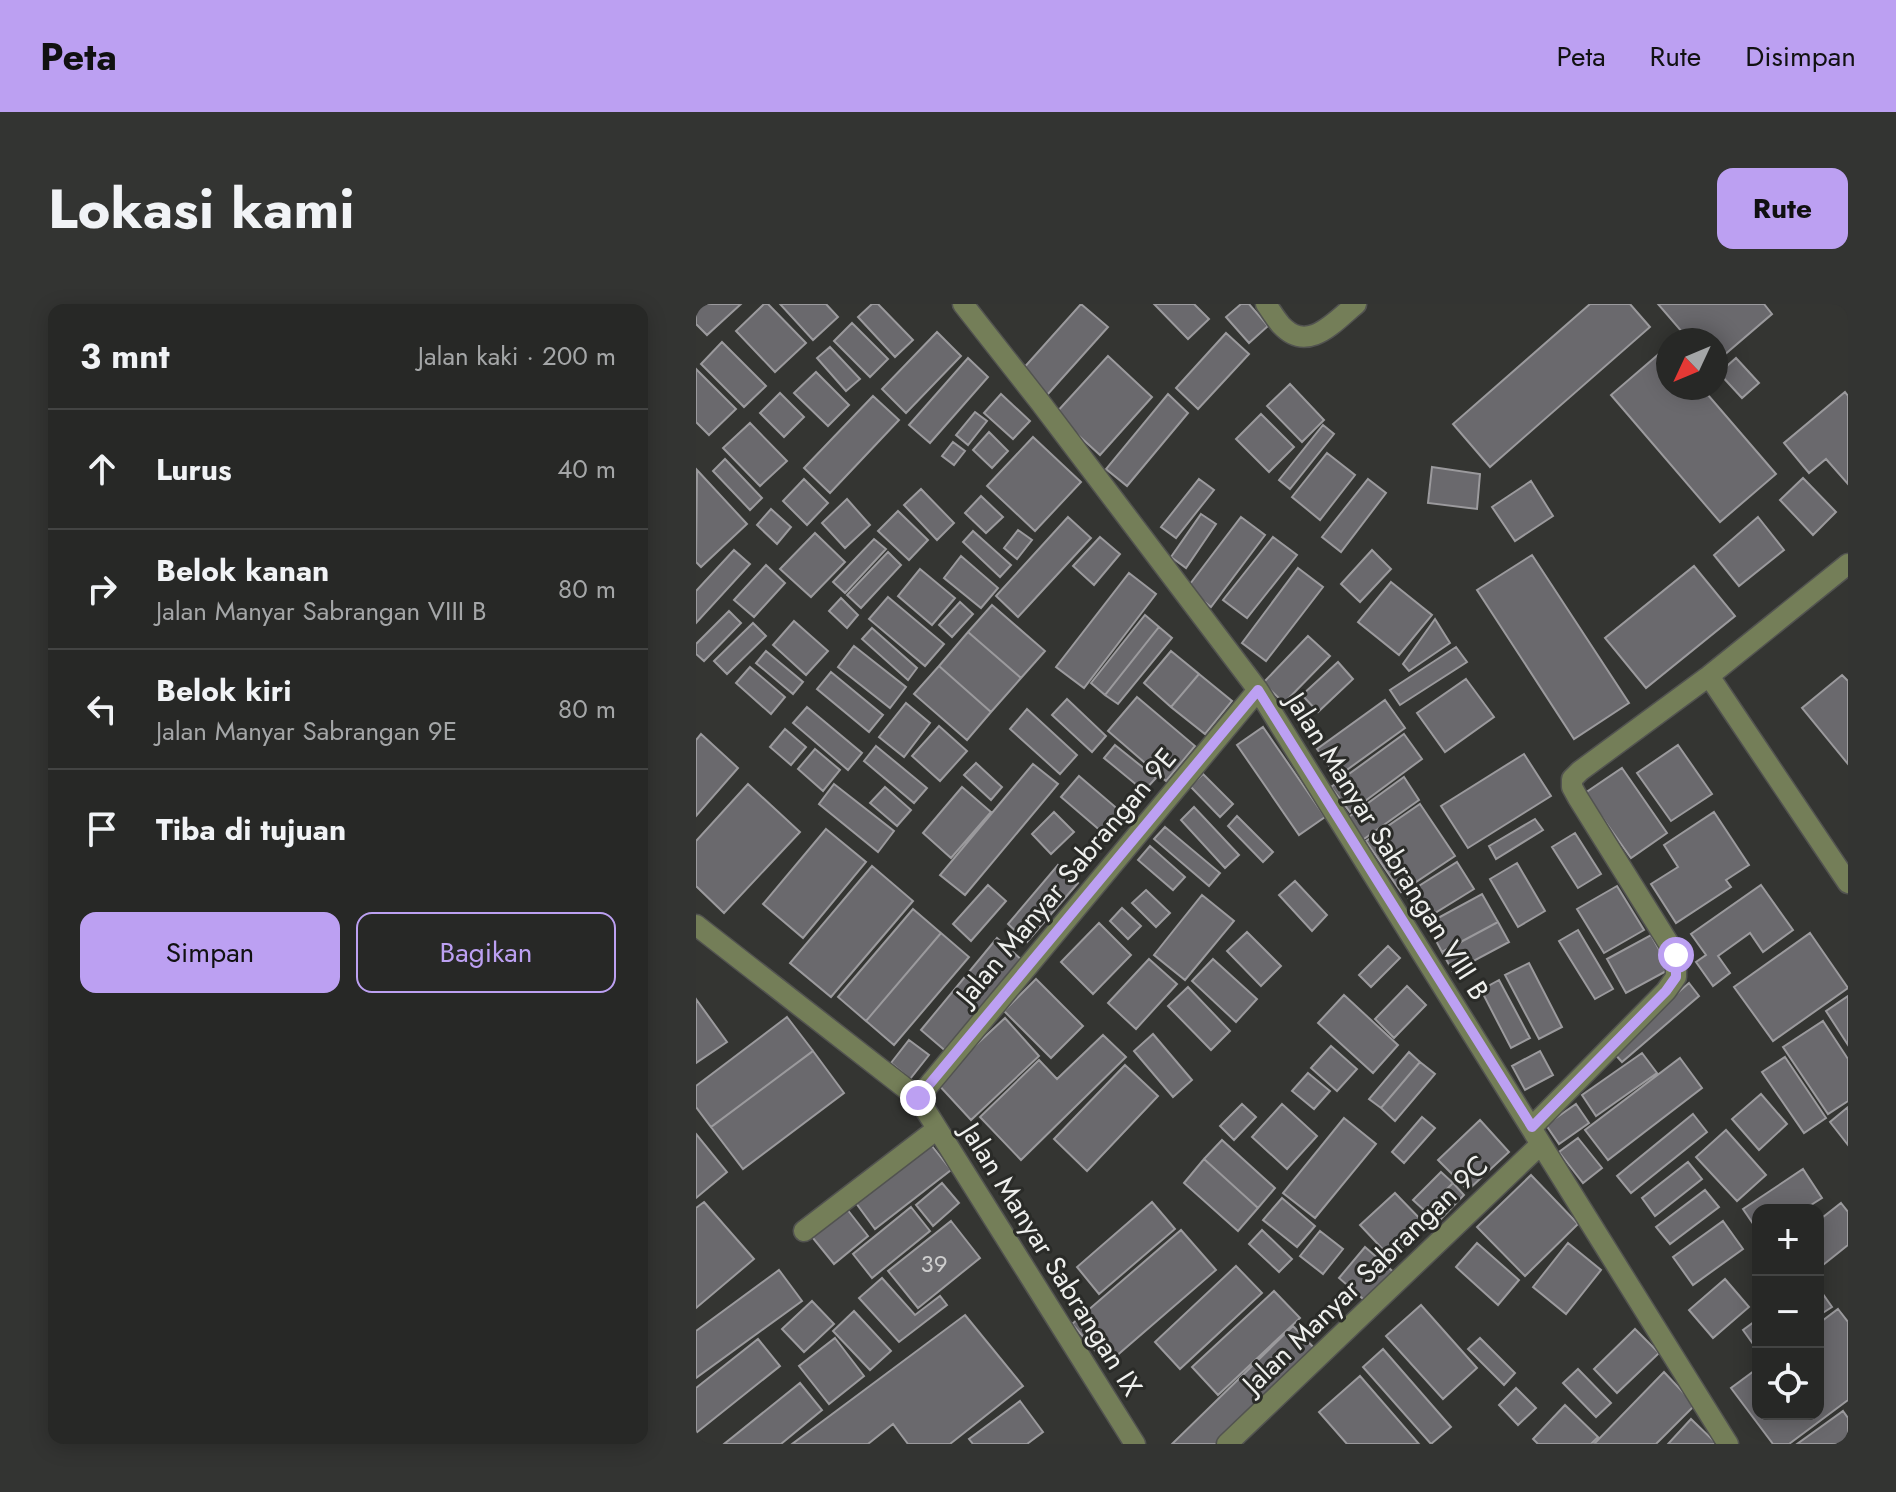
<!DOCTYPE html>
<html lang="id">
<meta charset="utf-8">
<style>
body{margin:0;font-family:Jost,sans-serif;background:#333432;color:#f1f3f6}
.controls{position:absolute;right:24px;bottom:24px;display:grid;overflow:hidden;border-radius:16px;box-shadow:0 4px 20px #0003}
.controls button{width:72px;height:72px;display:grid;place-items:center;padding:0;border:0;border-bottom:2px solid #434443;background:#272826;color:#f1f3f6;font:40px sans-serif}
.compass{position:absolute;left:960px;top:24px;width:72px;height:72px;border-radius:50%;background:#272826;box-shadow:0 4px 20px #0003;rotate:226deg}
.stop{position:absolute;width:24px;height:24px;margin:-18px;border:6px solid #bca0f2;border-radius:50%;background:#fff}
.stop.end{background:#bca0f2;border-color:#fff;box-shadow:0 2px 8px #0008}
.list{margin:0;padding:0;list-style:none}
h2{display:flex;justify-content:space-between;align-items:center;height:104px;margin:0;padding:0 32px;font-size:34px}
h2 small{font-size:26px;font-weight:400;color:#a4a6a7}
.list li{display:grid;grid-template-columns:52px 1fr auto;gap:24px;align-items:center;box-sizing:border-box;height:120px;padding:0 32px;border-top:2px solid #434443}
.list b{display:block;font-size:30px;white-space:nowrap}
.list p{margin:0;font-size:26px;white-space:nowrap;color:#a4a6a7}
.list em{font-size:26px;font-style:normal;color:#a4a6a7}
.actions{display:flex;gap:16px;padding:24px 32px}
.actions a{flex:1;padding:18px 0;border:2px solid #bca0f2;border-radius:16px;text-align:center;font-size:28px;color:#bca0f2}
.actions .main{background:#bca0f2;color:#111}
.icon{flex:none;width:44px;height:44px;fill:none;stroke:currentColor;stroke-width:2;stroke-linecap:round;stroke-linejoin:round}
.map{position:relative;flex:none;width:1152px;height:1140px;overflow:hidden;border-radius:16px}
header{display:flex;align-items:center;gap:48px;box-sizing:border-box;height:112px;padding:0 40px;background:#bca0f2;color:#111}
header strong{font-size:38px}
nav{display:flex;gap:44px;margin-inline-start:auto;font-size:28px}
.intro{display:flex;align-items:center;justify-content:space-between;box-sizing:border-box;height:192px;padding:0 48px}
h1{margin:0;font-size:56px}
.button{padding:20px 36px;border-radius:16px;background:#bca0f2;color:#111;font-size:28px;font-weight:700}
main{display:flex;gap:48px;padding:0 48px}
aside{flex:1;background:#272826;border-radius:16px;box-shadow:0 4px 20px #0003}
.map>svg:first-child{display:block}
.building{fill:#6a696d;stroke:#9b9a9d;stroke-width:2}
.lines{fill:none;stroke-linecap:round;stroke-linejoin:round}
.minor-casing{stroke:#525350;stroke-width:23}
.minor{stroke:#747e58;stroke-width:20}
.route{stroke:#bca0f2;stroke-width:10}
.labels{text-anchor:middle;stroke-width:6;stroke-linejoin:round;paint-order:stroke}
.number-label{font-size:24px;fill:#cecece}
.street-label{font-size:28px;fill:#eff0ee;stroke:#2a2b28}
</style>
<header>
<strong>Peta</strong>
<nav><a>Peta</a><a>Rute</a><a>Disimpan</a></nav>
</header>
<div class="intro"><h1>Lokasi kami</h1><a class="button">Rute</a></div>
<main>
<aside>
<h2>3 mnt<small>Jalan kaki · 200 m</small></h2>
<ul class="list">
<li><svg class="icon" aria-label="ahead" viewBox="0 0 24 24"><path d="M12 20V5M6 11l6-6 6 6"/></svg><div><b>Lurus</b></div><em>40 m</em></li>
<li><svg class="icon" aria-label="right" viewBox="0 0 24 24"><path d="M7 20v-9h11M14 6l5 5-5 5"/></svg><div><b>Belok kanan</b><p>Jalan Manyar Sabrangan VIII B</p></div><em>80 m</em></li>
<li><svg class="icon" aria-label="left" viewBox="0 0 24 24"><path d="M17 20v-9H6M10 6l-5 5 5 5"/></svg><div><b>Belok kiri</b><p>Jalan Manyar Sabrangan 9E</p></div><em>80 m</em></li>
<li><svg class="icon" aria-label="arrive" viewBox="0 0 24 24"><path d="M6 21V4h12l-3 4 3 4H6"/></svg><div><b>Tiba di tujuan</b></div></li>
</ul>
<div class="actions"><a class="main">Simpan</a><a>Bagikan</a></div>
</aside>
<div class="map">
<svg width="1152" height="1140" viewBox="0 0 1152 1140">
<rect width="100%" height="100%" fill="#343532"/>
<path class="building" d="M0,0H45L11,31L0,20Z
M68,0H72L110,39L79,68L40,27Z
M84,0H130L142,13L117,36Z
M176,0H182L217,36L199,53L162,13Z
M385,0L412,23L351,91L325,67Z
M458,0H498L513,15L492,35Z
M545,0H553L572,22L553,39L530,13Z
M894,0H934L954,23L794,163L757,120Z
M962,0H1068L1076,10L1020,58V36H993Z
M156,19L192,55L174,73L138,37Z
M241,28L265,52L210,109L186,85Z
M530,29L553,50L502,105L480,84Z
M26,38L70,82L48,103L5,60Z
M134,43L164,75L150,87L121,54Z
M971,43L972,84H1006L1080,170L1024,218L915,91Z
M412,52L456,93L404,151L359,110Z
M272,54L292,73L234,139L213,121Z
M1040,54L1063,79L1046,94L1023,69Z
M0,65L40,105L13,131L0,118Z
M120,68L153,101L132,122L98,89Z
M594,80L628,116L606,138L571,102Z
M1149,88L1152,92V180L1130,155L1113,169L1088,139Z
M84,89L108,113L88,133L64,109Z
M305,90L334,117L317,135L288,109Z
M472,90L492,109L431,182L410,165Z
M177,92L203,116L134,189L108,164Z
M279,108L291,117L272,141L260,131Z
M565,110L598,143L573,168L540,135Z
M54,119L91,157L64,182L27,144Z
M627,121L638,130L594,185L583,176Z
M293,128L312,147L296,164L277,146Z
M337,133L385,178L339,227L291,182Z
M257,138L269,147L258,161L246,152Z
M631,149L659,171L624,216L596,193Z
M29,155L66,194L54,206L17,167Z
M736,163L784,170L781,205L732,199Z
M1,166L51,220L5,263L0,258Z
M1107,174L1140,208L1117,231L1084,196Z
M108,175L132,199L111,221L87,197Z
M503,175L518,186L480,234L465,223Z
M672,175L690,189L645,248L626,233Z
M835,177L857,212L819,237L796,203Z
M225,185L258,219L241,236L208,201Z
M285,192L307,213L290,229L269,209Z
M151,195L174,221L149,244L126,219Z
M75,205L95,223L81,240L61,221Z
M202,207L232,236L213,256L182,227Z
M505,210L520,220L490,264L475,253Z
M372,213L395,234L322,313L300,292Z
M545,213L569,231L515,303L491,284Z
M1062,213L1088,246L1043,282L1018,251Z
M322,226L336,236L321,255L308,244Z
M277,227L315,261L304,273L267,238Z
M119,229L149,258L115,293L84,265Z
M404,233L424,250L398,281L377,262Z
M577,233L601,251L551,314L527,296Z
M178,235L190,245L149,289L137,278Z
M38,246L54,260L0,319V287Z
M676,246L695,265L664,298L645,280Z
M192,248L205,261L165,304L151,291Z
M836,251L933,399L878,435L781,286Z
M265,252L302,284L285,304L248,274Z
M70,261L89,279L58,313L38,296Z
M998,262L1039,312L950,384L909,334Z
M602,264L627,283L570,357L546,339Z
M224,265L259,294L236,321L202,292Z
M433,269L460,290L388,384L360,363Z
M695,278L736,311L703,351L662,318Z
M192,293L248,340L229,362L173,315Z
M145,294L162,311L151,324L133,307Z
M264,298L277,310L256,333L243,321Z
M296,301L349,347L325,374L272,328Z
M33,307L45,319L8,357L0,350V340Z
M449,311L463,323L409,391L395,379Z
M739,315L754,339L713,367L707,360Z
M98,317L132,347L110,371L77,341Z
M57,319L70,332L31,370L18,357Z
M463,323L476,334L422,400L409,391Z
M176,324L221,364L212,376L166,335Z
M272,328L325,374L295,408L243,362Z
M612,332L634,352L588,399L567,379Z
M158,342L210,383L194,404L142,363Z
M760,343L771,358L704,401L694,386Z
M70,347L107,378L97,390L60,359Z
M475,347L503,370L475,403L448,379Z
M642,358L657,375L622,408L606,391Z
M243,362L295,408L271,436L218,390Z
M54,363L89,393L75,410L40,379Z
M135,368L187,411L173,428L121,385Z
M503,370L536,397L509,430L475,403Z
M1146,371L1152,377V460L1106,404Z
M770,375L798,413L749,448L721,409Z
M441,393L499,442L470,477L412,427Z
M371,395L410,432L396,448L356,411Z
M689,396L709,424L641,473L621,445Z
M210,399L234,419L208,453L183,433Z
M111,403L166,449L152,466L97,419Z
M331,405L381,451L364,470L314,425Z
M243,422L271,447L244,477L216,452Z
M567,423L629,513L603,531L541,441Z
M89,425L110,443L95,461L74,443Z
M5,430L42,464L0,512V436Z
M708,430L726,455L654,508L635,483Z
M419,441L460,474L448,487L408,454Z
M982,441L1016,490L975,517L941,469Z
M180,442L231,484L218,499L168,457Z
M119,445L144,466L127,487L102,465Z
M828,450L855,492L772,544L745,502Z
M280,459L306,483L295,496L268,471Z
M337,460L362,480L269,591L244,571Z
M926,464L971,529L935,554L889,489Z
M507,470L537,500L524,513L494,482Z
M383,472L424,507L406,528L365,493Z
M708,473L723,496L665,537L650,515Z
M52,480L104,528L28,609L0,582V537Z
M138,480L198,527L182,548L123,500Z
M189,483L215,506L201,522L174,499Z
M266,483L295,508L255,554L227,529Z
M724,500L759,552L705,588L670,537Z
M498,503L543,551L529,564L485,516Z
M358,508L378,528L355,550L336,530Z
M1018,508L1053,561L1030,576L1035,583L980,619L955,580L982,563L968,541Z
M541,512L577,548L567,558L532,522Z
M839,515L847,526L800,555L793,542Z
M469,523L524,569L513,582L458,535Z
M130,525L170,558L107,634L67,600Z
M879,529L905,570L882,584L856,543Z
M454,542L489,573L477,586L442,556Z
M761,558L778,585L726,617L710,590Z
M821,559L849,607L822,623L794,575Z
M362,561L382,579L331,638L312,620Z
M176,562L217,597L135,693L94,659Z
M599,577L631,611L616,627L583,591Z
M292,581L310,597L275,637L257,620Z
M1065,581L1097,626L1067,648L1054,629L1022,652L1034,669L1017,682L1000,658L1010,651L995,630Z
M921,582L948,626L908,649L881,605Z
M450,586L474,609L460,623L436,599Z
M786,590L802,618L746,648L731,620Z
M506,591L538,617L489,676L458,651Z
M426,604L445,622L432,635L414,617Z
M217,605L245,629L170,717L142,693Z
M802,618L813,638L757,668L746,648Z
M403,619L435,651L397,690L365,658Z
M882,626L917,685L899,695L863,637Z
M551,628L585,662L565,682L531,647Z
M245,629L273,653L198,741L170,717Z
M1114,629L1152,684L1077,737L1038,683Z
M955,631L974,665L930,689L911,655Z
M301,634L327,657L252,749L225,726Z
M692,642L704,654L675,683L663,671Z
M453,655L481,680L440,725L412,699Z
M517,655L561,695L540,718L496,677Z
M833,659L866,723L843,735L809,671Z
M340,675L387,722L355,754L308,707Z
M803,676L834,734L815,744L785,686Z
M993,679L1003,692L926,758L915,746Z
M711,682L730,701L698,734L679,715Z
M492,683L534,727L515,746L472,702Z
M648,691L702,741L677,769L622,719Z
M1152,692V741L1130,707Z
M0,695L31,738L0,759Z
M91,713L117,747L15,823L0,803V782Z
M309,714L343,752L275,816L240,778Z
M1127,717L1152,755V797L1132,810L1087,743Z
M457,730L496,776L477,793L438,747Z
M407,731L430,753L325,856L284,813L343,756L361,775Z
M213,736L233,751L214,775L195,759Z
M635,742L661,765L641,787L615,764Z
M117,747L148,789L47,865L15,823Z
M844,747L857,771L829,786L816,762Z
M713,748L724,758L685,804L673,795Z
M946,749L961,769L900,812L886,791Z
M1089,753L1130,814L1108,829L1066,768Z
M984,754L1006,784L912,856L889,826Z
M724,758L739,770L699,817L685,804Z
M429,761L462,792L391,867L358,835Z
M612,769L634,787L618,805L596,787Z
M1065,790L1091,820L1063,846L1036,815Z
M546,800L560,813L538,836L524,822Z
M586,800L621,832L591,865L556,833Z
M880,800L893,819L863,840L850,821Z
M1152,803V841L1134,818Z
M997,810L1011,828L935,889L921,872Z
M726,813L739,824L708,859L696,848Z
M648,814L680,840L619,914L587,889Z
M784,816L813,848L772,886L742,856Z
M1030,826L1070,871L1041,897L1000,853Z
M0,830L31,868L0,894Z
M882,834L906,864L887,879L863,848Z
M526,836L579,884L562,904L508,855Z
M232,837L255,866L179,925L157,895Z
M508,855L562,904L542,927L488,879Z
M992,858L1006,875L959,912L946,894Z
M1107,865L1126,894L1107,906H1062V927L1047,905Z
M745,868L757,879L729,907L717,896Z
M835,871L882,920L829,972L781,923Z
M246,879L263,899L237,922L220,901Z
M757,879L768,891L741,919L729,907Z
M1009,886L1023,903L974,940L960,923Z
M699,889L730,921L695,954L664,921Z
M586,894L619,922L601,943L567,916Z
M8,898L58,955L0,1004V904Z
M456,898L479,925L403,990L381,963Z
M1145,899L1152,908V941L1122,965V917Z
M147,900L172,932L138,960L112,928Z
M215,903L234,927L176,974L157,950Z
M255,917L284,954L222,1004L192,967Z
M1027,917L1047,945L997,981L977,953Z
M485,926L520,966L411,1060L376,1020Z
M566,926L596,955L583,968L553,940Z
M624,927L647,945L627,970L604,952Z
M781,939L823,976L802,1001L760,963Z
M872,939L905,966L870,1010L837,983Z
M669,943L701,971L674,1001L643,974Z
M540,962L566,989L484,1065L459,1038Z
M83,966L106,997L0,1074V1027Z
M186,974L219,1011L244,992L251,1001L203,1038L163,994Z
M1029,975L1053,1003L1017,1034L993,1006Z
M1122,983L1136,1003L1122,1012Z
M578,987L604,1014L522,1091L496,1063Z
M116,997L138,1020L108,1048L86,1025Z
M725,1001L781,1064L747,1095L690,1032Z
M1142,1005L1152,1018V1096L1093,1140H1077L1035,1084L1062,1064V1110H1122V1020Z
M158,1007L195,1047L174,1066L137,1027Z
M269,1011L327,1082L254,1140H212L197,1120L172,1140H96Z
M1062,1015V1047L1047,1026Z
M597,1022L623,1049L529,1140H476Z
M939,1025L963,1049L921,1089L898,1065Z
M139,1034L168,1072L133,1100L103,1062Z
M784,1034L819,1069L808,1081L772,1045Z
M62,1035L84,1062L0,1129V1084Z
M687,1045L755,1123L735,1140L667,1063Z
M882,1065L915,1099L900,1113L867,1079Z
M968,1068L999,1101L960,1140H898Z
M664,1072L723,1140H651L623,1108Z
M104,1079L126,1106L85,1140H28Z
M820,1084L840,1104L822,1121L803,1101Z
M324,1097L347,1128L331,1140H277L273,1135Z
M869,1101L902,1133L895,1140H842L837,1135Z
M1147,1107L1152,1114V1140H1101Z
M995,1115L1021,1140H972Z"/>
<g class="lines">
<g class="minor-casing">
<path id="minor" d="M267,0L344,98L562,386L1032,1140
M570,0C575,7 579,14 585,21C612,50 638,18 660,0
M1013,372L1152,579
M0,621L222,794L439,1140
M222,794L562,386
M836,823L970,687L980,673V651L882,494L876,483V475L884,467L1013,372L1152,260
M108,927L241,825
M531,1140L845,840"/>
</g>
<use href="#minor" class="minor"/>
</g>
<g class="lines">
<path class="route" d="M222,794L562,386L836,823L970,687L980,673V651"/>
</g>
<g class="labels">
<g class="number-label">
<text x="238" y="968">39</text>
</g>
<g class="street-label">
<text transform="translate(692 542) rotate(58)" y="10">Jalan Manyar Sabrangan VIII B</text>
<text transform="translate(370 572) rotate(-50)" y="10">Jalan Manyar Sabrangan 9E</text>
<text transform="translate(356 955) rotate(58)" y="10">Jalan Manyar Sabrangan IX</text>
<text transform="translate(669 970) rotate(-44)" y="10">Jalan Manyar Sabrangan 9C</text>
</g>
</g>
</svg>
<div class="controls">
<button>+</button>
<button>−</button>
<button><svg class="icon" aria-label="locate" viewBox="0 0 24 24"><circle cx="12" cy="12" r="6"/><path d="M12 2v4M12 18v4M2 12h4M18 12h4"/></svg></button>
</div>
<svg class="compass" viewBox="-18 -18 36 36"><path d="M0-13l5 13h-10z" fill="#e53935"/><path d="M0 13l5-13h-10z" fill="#a4a6a7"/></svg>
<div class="stop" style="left:980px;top:651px"></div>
<div class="stop end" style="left:222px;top:794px"></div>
</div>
</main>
